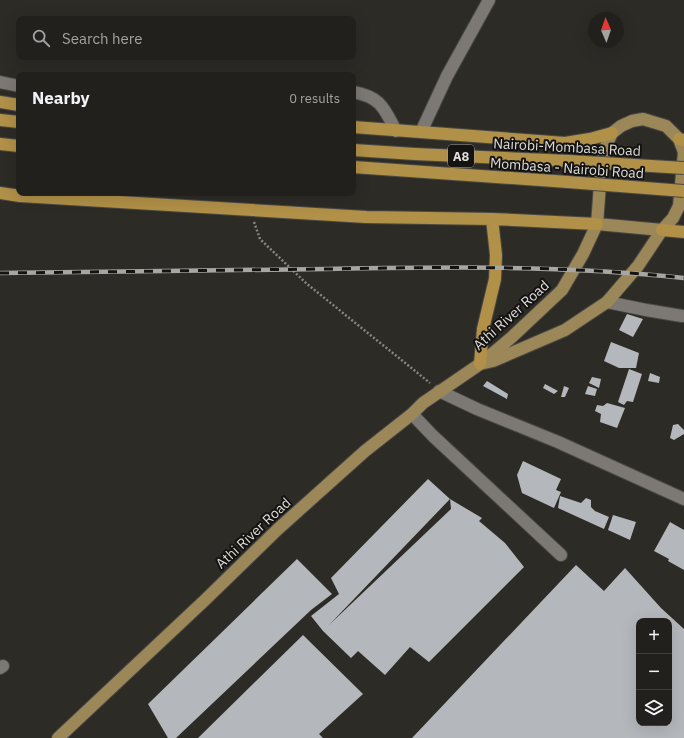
<!DOCTYPE html>
<meta charset="utf-8">
<style>
body{margin:0;font-family:"IBM Plex Sans",sans-serif;background:#2a2825;color:#f1f3f6}
.controls{position:absolute;right:12px;bottom:12px;display:grid;overflow:hidden;border-radius:8px;box-shadow:0 4px 16px #0002}
.controls button{width:36px;height:36px;display:grid;place-items:center;padding:0;border:0;border-bottom:1px solid #3f3e3b;background:#22201c;color:#f1f3f6;font:20px sans-serif}
.compass{position:absolute;left:588px;top:12px;width:36px;height:36px;border-radius:50%;background:#22201c;box-shadow:0 4px 16px #0002;rotate:358deg}
.list{margin:0;padding:0;list-style:none}
h2{display:flex;justify-content:space-between;align-items:center;height:52px;margin:0;padding:0 16px;font-size:17px}
h2 small{font-size:13px;font-weight:400;color:#a2a3a3}
.icon{flex:none;width:22px;height:22px;fill:none;stroke:currentColor;stroke-width:2;stroke-linecap:round;stroke-linejoin:round}
.map{position:relative;flex:none;width:684px;height:738px;overflow:hidden}
.search{position:absolute;background:#22201c;box-shadow:0 4px 16px #0002;left:16px;top:16px;width:340px;height:44px;display:flex;align-items:center;gap:10px;box-sizing:border-box;padding:0 14px;border-radius:8px;color:#a2a3a3;font-size:15px}
.panel{position:absolute;background:#22201c;box-shadow:0 4px 16px #0002;left:16px;top:72px;width:340px;height:124px;border-radius:8px}
.map>svg:first-child{display:block}
.building{fill:#b4b7bc;fill-rule:evenodd}
.lines{fill:none;stroke-linecap:round;stroke-linejoin:round}
.minor-casing{stroke:#4a4844;stroke-width:14}
.major-casing{stroke:#4a4844;stroke-width:14}
.highway-casing{stroke:#4a4844;stroke-width:14}
.path{stroke:#888682;stroke-width:2.5;stroke-dasharray:2 2;stroke-linecap:butt}
.minor{stroke:#7c7974;stroke-width:12}
.major{stroke:#9c8759;stroke-width:12}
.highway{stroke:#b19047;stroke-width:12}
.rail-casing{stroke:#a8a6a2;stroke-width:4.5}
.rail{stroke:#141311;stroke-width:3;stroke-dasharray:9;stroke-linecap:butt}
.highway-bridge-casing{stroke:#4a4844;stroke-width:14;stroke-linecap:butt}
.highway-bridge{stroke:#b19047;stroke-width:12}
.labels{text-anchor:middle;stroke-width:4;stroke-linejoin:round;paint-order:stroke}
.shield{fill:#141311;stroke:#a2a09e;stroke-width:1}
.shield-label{font-size:13px;font-weight:bold;fill:#dfddda}
.street-label{font-size:14px;fill:#dfddda;stroke:#141311}
</style>
<div class="map">
<svg width="684" height="738" viewBox="0 0 684 738">
<rect width="100%" height="100%" fill="#2d2b26"/>
<path class="building" d="M627,314L643,319L633,337L619,330Z
M611,342L639,353L636,368H619L604,361Z
M629,369L642,374L633,402L627,401L624,405L618,402Z
M650,373L660,377L659,383L648,381Z
M592,377L601,379L599,388L589,383Z
M487,381L508,394L507,399L483,386Z
M545,384L558,391L554,394L543,388Z
M564,386L569,388L565,397H561Z
M588,386L597,389L595,396L585,394Z
M607,403L625,408L617,428L600,422L601,414L595,411L597,405L603,406Z
M678,424L684,430V434L674,440L670,438L673,425Z
M523,461L561,479L556,490L561,492L554,508L522,493L517,475Z
M428,479L450,499L482,518L479,521L505,543L524,567L429,662L410,647L385,675L358,651L351,658L323,631L311,616L339,594L331,578ZM450,499L451,509L329,625Z
M560,496L581,503L586,498L591,500V507L595,511L609,517L604,529L558,508Z
M613,515L636,522L630,540L608,530Z
M670,522L684,530V570L668,561L669,559L654,551Z
M297,559L332,594L311,610L176,738H168L148,704Z
M576,565L604,591L625,568L661,608L684,629V738H412ZM639,621H669V723H639Z
M303,635L363,694L319,734L323,738H198Z"/>
<g class="lines">
<g class="minor-casing">
<path id="minor" d="M0,82L19,86
M353,92C381,97 384,108 396,131
M421,132L447,76L489,0
M607,302L646,310L682,316
M439,391L477,409L558,442L684,499
M412,414L433,436L561,555
M0,668L3,666"/>
</g>
<g class="major-casing">
<path id="major" d="M597,224L662,230
M58,738L205,600L278,529L365,451L412,414L423,403L480,364L512,337L562,290L583,254L597,224L601,171L606,146L612,133L621,126L632,121L643,119L666,126L679,139L684,152L679,206L673,218L662,230L638,266L607,302L565,330L493,361L480,364"/>
</g>
<g class="highway-casing">
<path id="highway" d="M0,102L19,105
M0,120L19,122
M353,127L565,143L590,139L612,133
M679,139L684,140
M0,144L19,146
M353,150L415,154L569,161
M353,167L568,182
M0,193L20,196L366,217L492,219L597,224
M662,230L684,232
M480,364L483,329L495,279L496,255L492,219"/>
</g>
<path class="path" d="M254,222L260,239L307,284L430,383"/>
<use href="#minor" class="minor"/>
<use href="#major" class="major"/>
<use href="#highway" class="highway"/>
<g class="rail-casing">
<path id="rail" d="M0,273C109,272 218,270 327,269C446,267 566,265 684,278"/>
</g>
<use href="#rail" class="rail"/>
<g class="highway-bridge-casing">
<path id="highway-bridge" d="M569,161L684,168
M568,182L684,191"/>
</g>
<use href="#highway-bridge" class="highway-bridge"/>
</g>
<g class="labels">
<rect class="shield" x="448" y="145" width="26" height="22" rx="3"/>
<g class="shield-label">
<text x="461" y="161">A8</text>
</g>
<g class="street-label">
<text transform="translate(567 147) rotate(3)" y="5">Nairobi-Mombasa Road</text>
<text transform="translate(567 168) rotate(4)" y="5">Mombasa - Nairobi Road</text>
<text transform="translate(511 315) rotate(-42)" y="5">Athi River Road</text>
<text transform="translate(253 533) rotate(-43)" y="5">Athi River Road</text>
</g>
</g>
</svg>
<div class="controls">
<button>+</button>
<button>−</button>
<button><svg class="icon" aria-label="layers" viewBox="0 0 24 24"><path d="M12 4l9 5-9 5-9-5zM3 14l9 5 9-5"/></svg></button>
</div>
<svg class="compass" viewBox="-18 -18 36 36"><path d="M0-13l5 13h-10z" fill="#e53935"/><path d="M0 13l5-13h-10z" fill="#a2a3a3"/></svg>
<div class="search"><svg class="icon" aria-label="search" viewBox="0 0 24 24"><circle cx="10" cy="10" r="6"/><path d="M15 15l6 6"/></svg>Search here</div>
<section class="panel">
<h2>Nearby<small>0 results</small></h2>
<ul class="list">
</ul>
</section>
</div>
